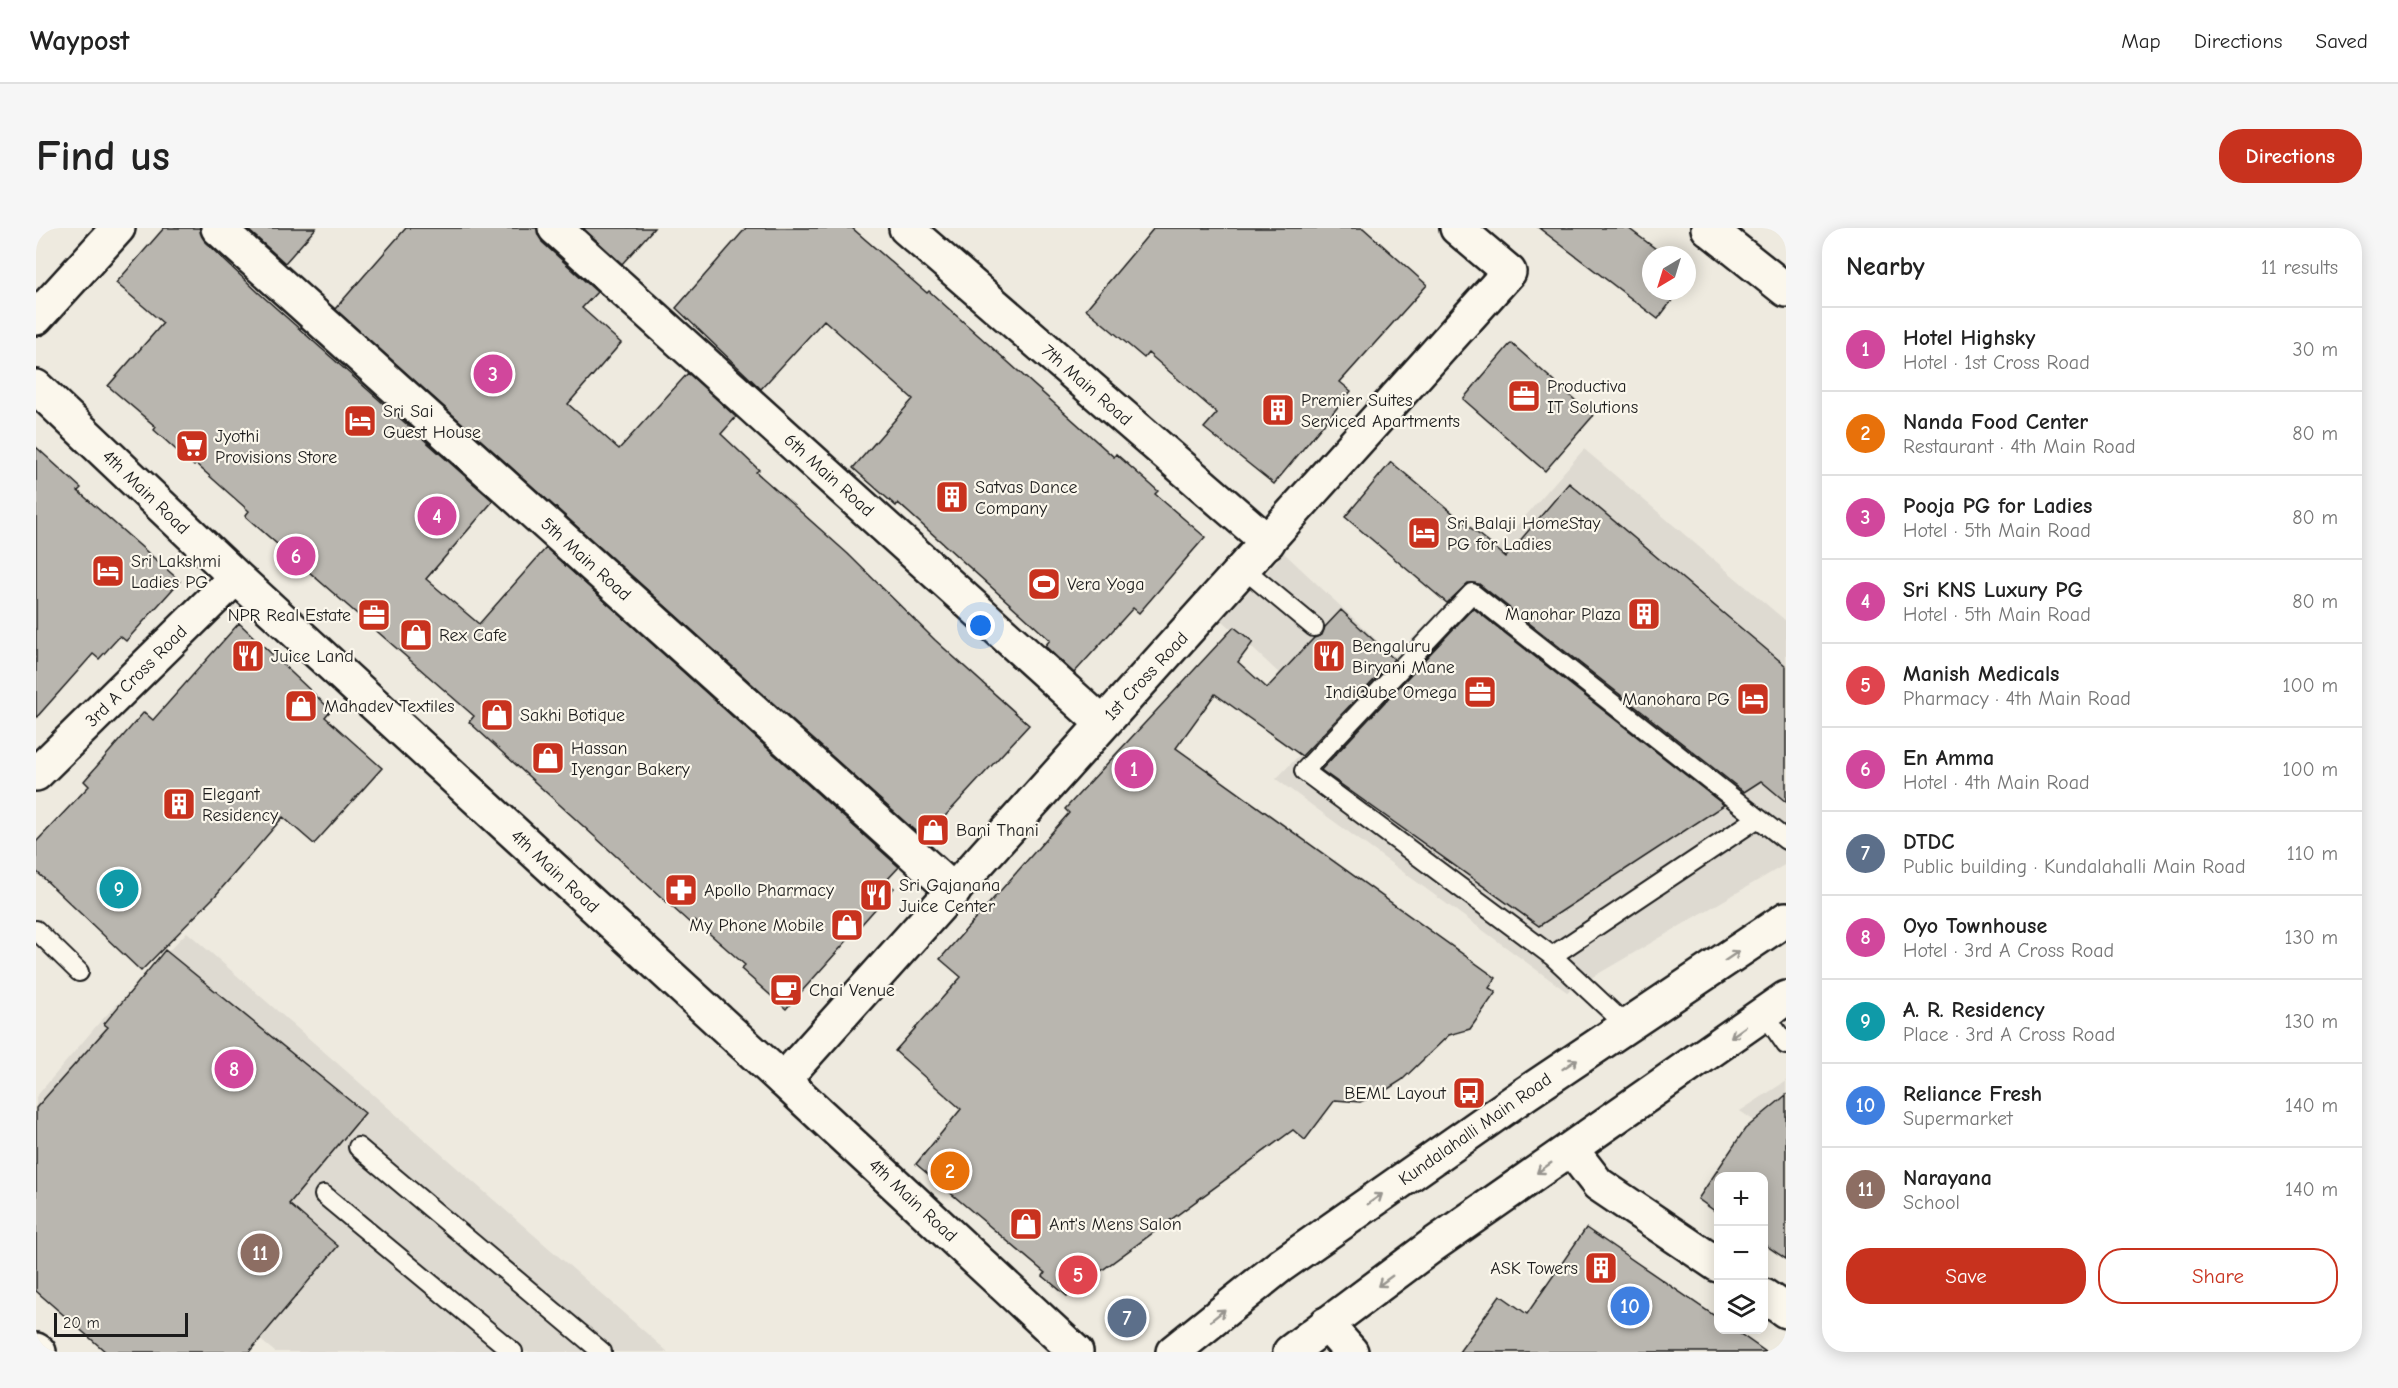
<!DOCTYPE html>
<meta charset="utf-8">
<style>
body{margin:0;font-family:"Comic Neue",sans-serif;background:#f6f6f6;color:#222}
.controls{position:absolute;right:18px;bottom:18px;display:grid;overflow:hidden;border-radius:12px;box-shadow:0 3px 15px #0003}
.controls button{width:54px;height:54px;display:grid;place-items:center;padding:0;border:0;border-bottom:2px solid #e0e0e0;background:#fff;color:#222;font:30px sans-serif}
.compass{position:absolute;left:1606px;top:18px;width:54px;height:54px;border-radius:50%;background:#fff;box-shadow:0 3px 15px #0003;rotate:218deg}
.scale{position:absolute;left:18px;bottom:15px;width:134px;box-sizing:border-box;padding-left:6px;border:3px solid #1c1c1c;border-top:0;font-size:16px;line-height:21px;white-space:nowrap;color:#1c1c1c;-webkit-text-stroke:4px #fbf7ec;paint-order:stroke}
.you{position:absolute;left:945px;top:398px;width:21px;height:21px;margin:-15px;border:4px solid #fff;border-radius:50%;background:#1a73e8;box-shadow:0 0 0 9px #1a73e833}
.badge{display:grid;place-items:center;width:39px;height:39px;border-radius:50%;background:#c8321e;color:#fff;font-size:20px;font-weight:700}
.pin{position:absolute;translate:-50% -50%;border:3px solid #fff;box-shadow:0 2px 6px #0006}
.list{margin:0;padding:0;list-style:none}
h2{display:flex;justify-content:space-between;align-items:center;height:78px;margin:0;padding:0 24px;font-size:26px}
h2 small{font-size:20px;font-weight:400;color:#767676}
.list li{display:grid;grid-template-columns:39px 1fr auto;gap:18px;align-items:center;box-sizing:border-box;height:84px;padding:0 24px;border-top:2px solid #e0e0e0}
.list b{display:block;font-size:22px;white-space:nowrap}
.list p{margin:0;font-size:20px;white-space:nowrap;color:#767676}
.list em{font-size:20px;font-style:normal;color:#767676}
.actions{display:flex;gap:12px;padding:18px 24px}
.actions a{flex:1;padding:14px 0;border:2px solid #c8321e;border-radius:24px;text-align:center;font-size:21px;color:#c8321e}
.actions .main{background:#c8321e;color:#fff}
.icon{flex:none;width:33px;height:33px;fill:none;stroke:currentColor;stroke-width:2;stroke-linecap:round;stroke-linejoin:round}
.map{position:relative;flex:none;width:1750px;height:1124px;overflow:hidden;border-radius:24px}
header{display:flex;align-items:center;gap:36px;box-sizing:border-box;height:84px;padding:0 30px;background:#fff;border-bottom:2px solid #e0e0e0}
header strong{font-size:28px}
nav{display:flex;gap:33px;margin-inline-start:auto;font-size:21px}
.intro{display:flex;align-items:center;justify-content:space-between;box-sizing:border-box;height:144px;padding:0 36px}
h1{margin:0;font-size:42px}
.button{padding:15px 27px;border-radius:24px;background:#c8321e;color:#fff;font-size:21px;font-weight:700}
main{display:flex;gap:36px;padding:0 36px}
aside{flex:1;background:#fff;border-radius:24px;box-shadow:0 3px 15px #0003}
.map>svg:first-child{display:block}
.built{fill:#dedad1}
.building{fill:#b9b6af;stroke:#1c1c1c;stroke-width:1.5}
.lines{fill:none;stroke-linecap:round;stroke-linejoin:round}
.lane-casing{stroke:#1c1c1c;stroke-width:22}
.street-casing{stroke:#1c1c1c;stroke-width:38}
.secondary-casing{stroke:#1c1c1c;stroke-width:38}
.primary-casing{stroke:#1c1c1c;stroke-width:38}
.lane{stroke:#fbf7ec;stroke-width:18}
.street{stroke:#fbf7ec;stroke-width:33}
.secondary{stroke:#fbf7ec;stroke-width:33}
.primary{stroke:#fbf7ec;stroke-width:33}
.oneway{stroke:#97948e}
.labels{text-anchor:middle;stroke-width:4.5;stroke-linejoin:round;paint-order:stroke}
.street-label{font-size:18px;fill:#1c1c1c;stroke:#fbf7ec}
.poi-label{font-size:18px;fill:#1c1c1c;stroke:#fbf7ec;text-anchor:start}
</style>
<header>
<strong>Waypost</strong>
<nav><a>Map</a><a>Directions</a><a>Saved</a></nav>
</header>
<div class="intro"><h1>Find us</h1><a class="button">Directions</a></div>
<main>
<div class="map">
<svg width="1750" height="1124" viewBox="0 0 1750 1124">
<rect width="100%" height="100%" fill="#eeeadf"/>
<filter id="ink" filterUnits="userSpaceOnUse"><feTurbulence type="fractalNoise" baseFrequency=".0167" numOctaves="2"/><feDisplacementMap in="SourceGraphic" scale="12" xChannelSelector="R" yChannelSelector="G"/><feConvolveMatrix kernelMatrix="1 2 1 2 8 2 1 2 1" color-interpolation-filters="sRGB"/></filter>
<g filter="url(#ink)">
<path class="built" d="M1548,221L1750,393V636L1531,764L1240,551L1437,348Z
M1248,325L1348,419L1287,486L1186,392Z
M151,704L632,1124H239L0,926V869L62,796Z
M1750,853V915L1704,883Z"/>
<path class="building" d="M128,0H164L169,14L223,65L457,273L390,351L443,396L510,320L863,639L850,653L858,660L750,781L705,741L709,737L658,692L655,696L615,660L433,494L438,488L209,288L213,283L160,236L158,238L118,202L120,199L72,158L127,95L80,55Z
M210,0H280L249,35Z
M370,0H501L506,14L561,64L546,80L585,115L532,176L583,221L652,145L700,189L685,206L723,242L720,244L812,326L899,412L993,497L888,611L299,81Z
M547,0H618L586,36Z
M710,0H816L891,65L893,63L1078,229L1080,226L1122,263L1119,266L1169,309L1103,385L1097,380L1038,445L1009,418L1014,412L862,275L860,278L817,240L877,171L788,92L725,161L640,80Z
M1118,0H1327L1391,57L1304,154L1315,163L1238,256L1168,200L1181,185L1112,125L1108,130L1050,81Z
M1503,0H1592L1628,27H1615V63H1643L1622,91Z
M1475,115L1557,188L1509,243L1427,171Z
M0,219L45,260L42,263L144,353L90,413L84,408L63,431L57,426L0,490Z
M1355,234L1470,329L1533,255L1750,438V574L1725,553L1708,564L1443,356L1432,355L1411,375L1309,289Z
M1437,380L1688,577L1503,698L1285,542Z
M1305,382L1358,431L1266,528L1179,466L1140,520L1460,750L1453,760L1460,764L1434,801L1413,807L1366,852L1344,866L1324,874L1299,872L1269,912L1257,902L1031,1068L1007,1048L1009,1045L880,936L925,881L859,823L925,749L904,731L1033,585L1029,581L1198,399L1217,414L1202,434L1231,460L1278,410L1286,407L1289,399Z
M203,395L295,482L289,489L346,540L278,616L247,589L179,668L105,743L0,643V614L53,558L48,553L108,484L117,492Z
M129,722L329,885L253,976L302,1018L213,1124H70L0,1063V880L72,799L68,796Z
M1750,867V1031L1728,1016V948H1683V986L1662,971L1709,901Z
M1550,1000L1683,1091V1101H1697L1730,1124H1423L1464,1067L1491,1086Z"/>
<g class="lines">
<g class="lane-casing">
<path id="lane" d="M1208,341L1278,399
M0,702L43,744
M1516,728L1722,590
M1728,785L1750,817
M1591,798L1516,728L1268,543L1436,365L1750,612
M322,919L566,1124
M288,967L477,1124"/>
</g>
<g class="street-casing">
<path id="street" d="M182,0L918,663
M519,0L1066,495
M870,0L1232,314
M1672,0L1750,62
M0,90L82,0
M0,159L200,349L747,852
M0,546L200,349
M1535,921L1562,956L1682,1037
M1728,1068L1750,1083
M1290,1096L1315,1124
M0,1122L3,1124"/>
</g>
<g class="secondary-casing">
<path id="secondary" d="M1040,1124L747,852L1473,44L1421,0"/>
</g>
<g class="primary-casing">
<path id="primary" d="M1137,1124L1244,1038L1489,866L1750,691
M1254,1124L1397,1017L1750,770"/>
</g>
<use href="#lane" class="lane"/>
<use href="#street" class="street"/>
<use href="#secondary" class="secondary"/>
<use href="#primary" class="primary"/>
</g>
<defs><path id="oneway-shaft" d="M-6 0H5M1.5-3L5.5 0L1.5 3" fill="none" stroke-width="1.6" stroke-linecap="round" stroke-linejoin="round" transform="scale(1.5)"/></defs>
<g class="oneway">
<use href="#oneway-shaft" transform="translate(1696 728) rotate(-34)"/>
<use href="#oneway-shaft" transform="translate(1702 804) rotate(145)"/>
<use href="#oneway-shaft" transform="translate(1534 836) rotate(-34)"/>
<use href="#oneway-shaft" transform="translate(1508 940) rotate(145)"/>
<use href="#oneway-shaft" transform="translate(1339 971) rotate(-35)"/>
<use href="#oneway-shaft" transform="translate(1349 1053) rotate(144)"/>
<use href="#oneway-shaft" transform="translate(1182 1087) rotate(-39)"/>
</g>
</g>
<defs>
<g id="office-square" transform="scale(1.725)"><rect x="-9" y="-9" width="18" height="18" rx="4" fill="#c8321e" stroke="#fbf7ec"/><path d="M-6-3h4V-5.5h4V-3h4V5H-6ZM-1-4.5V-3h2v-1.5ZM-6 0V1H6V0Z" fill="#fff"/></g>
<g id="building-square" transform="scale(1.725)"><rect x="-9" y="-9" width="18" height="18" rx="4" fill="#c8321e" stroke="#fbf7ec"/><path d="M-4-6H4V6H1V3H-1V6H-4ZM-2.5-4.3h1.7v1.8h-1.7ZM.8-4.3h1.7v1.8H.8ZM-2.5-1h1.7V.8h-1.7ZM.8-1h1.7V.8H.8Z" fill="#fff"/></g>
<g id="hotel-square" transform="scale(1.725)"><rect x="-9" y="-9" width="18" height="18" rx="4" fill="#c8321e" stroke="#fbf7ec"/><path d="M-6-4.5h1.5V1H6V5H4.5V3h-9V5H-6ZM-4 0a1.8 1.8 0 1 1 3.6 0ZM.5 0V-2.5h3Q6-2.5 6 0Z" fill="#fff"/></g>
<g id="supermarket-square" transform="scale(1.725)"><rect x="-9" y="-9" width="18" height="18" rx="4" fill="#c8321e" stroke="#fbf7ec"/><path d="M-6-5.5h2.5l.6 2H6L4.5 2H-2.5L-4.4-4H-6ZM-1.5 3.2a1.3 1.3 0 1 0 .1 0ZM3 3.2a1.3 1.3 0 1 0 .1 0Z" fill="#fff"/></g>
<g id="stadium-square" transform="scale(1.725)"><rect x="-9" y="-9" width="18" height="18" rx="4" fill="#c8321e" stroke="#fbf7ec"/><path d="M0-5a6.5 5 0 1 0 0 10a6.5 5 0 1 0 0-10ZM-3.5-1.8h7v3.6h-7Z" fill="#fff"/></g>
<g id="shop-square" transform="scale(1.725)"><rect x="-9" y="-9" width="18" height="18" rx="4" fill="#c8321e" stroke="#fbf7ec"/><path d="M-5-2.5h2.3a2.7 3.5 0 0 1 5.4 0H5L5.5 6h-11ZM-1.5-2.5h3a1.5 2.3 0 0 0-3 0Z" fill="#fff"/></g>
<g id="restaurant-square" transform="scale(1.725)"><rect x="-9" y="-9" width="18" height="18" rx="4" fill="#c8321e" stroke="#fbf7ec"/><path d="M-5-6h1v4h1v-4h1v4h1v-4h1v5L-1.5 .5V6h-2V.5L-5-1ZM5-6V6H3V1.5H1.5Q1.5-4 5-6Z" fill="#fff"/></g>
<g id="pharmacy-square" transform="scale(1.725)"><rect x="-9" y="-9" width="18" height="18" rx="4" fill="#c8321e" stroke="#fbf7ec"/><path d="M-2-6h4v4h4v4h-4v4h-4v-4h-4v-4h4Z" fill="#fff"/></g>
<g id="cafe-square" transform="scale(1.725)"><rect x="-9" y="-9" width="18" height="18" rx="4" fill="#c8321e" stroke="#fbf7ec"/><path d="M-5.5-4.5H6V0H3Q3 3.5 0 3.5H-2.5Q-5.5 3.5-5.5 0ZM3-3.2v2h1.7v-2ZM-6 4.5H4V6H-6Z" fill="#fff"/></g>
<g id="bus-square" transform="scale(1.725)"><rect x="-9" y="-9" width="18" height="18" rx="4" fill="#c8321e" stroke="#fbf7ec"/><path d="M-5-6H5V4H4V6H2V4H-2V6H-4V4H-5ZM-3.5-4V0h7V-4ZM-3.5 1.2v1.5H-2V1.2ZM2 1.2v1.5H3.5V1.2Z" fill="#fff"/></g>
</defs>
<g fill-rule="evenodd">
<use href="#office-square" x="1488" y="168"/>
<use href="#building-square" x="1242" y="182"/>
<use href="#hotel-square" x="324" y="193"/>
<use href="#supermarket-square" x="156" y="218"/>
<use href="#building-square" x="916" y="269"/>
<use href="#hotel-square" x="1388" y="305"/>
<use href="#hotel-square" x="72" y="343"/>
<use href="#stadium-square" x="1008" y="356"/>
<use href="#building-square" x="1608" y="386"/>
<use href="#office-square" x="338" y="387"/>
<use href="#shop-square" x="380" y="407"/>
<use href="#restaurant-square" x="212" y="428"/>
<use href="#restaurant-square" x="1293" y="428"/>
<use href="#office-square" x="1444" y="464"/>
<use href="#hotel-square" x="1717" y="471"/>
<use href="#shop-square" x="265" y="478"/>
<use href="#shop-square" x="461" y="487"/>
<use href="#shop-square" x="512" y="530"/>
<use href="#building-square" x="143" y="576"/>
<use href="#shop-square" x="897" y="602"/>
<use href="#pharmacy-square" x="645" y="662"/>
<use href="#restaurant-square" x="840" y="667"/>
<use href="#shop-square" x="811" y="697"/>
<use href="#cafe-square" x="750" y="762"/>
<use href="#bus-square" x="1433" y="865"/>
<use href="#shop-square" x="990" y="996"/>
<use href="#building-square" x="1565" y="1040"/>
</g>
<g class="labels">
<g class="street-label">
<text transform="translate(1051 157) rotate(41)" y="6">7th Main Road</text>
<text transform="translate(793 247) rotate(42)" y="6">6th Main Road</text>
<text transform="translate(110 264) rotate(44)" y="6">4th Main Road</text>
<text transform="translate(550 331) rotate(42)" y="6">5th Main Road</text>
<text transform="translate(100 448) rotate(-45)" y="6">3rd A Cross Road</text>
<text transform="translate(1110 448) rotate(-47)" y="6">1st Cross Road</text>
<text transform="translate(519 643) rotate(43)" y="6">4th Main Road</text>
<text transform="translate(1439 901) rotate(-35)" y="6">Kundalahalli Main Road</text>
<text transform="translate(877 972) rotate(43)" y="6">4th Main Road</text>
</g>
<g class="poi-label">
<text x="1511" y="164">Productiva<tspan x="1511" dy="21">IT Solutions</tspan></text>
<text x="1265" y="178">Premier Suites<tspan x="1265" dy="21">Serviced Apartments</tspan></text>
<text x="347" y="189">Sri Sai<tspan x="347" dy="21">Guest House</tspan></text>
<text x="179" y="214">Jyothi<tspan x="179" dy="21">Provisions Store</tspan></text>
<text x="939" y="265">Satvas Dance<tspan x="939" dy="21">Company</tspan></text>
<text x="1411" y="301">Sri Balaji HomeStay<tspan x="1411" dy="21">PG for Ladies</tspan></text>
<text x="95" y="339">Sri Lakshmi<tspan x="95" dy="21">Ladies PG</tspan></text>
<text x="1031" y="362">Vera Yoga</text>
<text x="1585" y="392" text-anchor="end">Manohar Plaza</text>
<text x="315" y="393" text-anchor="end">NPR Real Estate</text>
<text x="403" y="413">Rex Cafe</text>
<text x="1316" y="424">Bengaluru<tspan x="1316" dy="21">Biryani Mane</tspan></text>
<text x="235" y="434">Juice Land</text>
<text x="1421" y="470" text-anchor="end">IndiQube Omega</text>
<text x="1694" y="477" text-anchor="end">Manohara PG</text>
<text x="288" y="484">Mahadev Textiles</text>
<text x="484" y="493">Sakhi Botique</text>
<text x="535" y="526">Hassan<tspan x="535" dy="21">Iyengar Bakery</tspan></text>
<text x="166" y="572">Elegant<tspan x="166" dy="21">Residency</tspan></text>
<text x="920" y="608">Bani Thani</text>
<text x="863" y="663">Sri Gajanana<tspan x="863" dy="21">Juice Center</tspan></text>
<text x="668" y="668">Apollo Pharmacy</text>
<text x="788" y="703" text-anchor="end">My Phone Mobile</text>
<text x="773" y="768">Chai Venue</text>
<text x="1410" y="871" text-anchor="end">BEML Layout</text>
<text x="1013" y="1002">Ant's Mens Salon</text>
<text x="1542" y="1046" text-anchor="end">ASK Towers</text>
</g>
</g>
</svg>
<div class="controls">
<button>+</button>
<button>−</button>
<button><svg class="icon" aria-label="layers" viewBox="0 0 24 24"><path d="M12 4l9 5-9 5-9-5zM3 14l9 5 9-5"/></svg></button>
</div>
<svg class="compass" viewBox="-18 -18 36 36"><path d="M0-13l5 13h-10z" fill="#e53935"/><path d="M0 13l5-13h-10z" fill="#767676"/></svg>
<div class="scale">20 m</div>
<div class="you"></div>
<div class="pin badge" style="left:1098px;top:541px;background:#d1479c">1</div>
<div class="pin badge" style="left:914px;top:943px;background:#e8710a">2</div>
<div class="pin badge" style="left:457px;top:146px;background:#d1479c">3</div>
<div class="pin badge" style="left:401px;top:288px;background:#d1479c">4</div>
<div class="pin badge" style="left:1042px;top:1047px;background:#e0444e">5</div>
<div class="pin badge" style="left:260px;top:328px;background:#d1479c">6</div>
<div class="pin badge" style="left:1091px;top:1090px;background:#5c6f8a">7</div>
<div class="pin badge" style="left:198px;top:841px;background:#d1479c">8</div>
<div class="pin badge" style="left:83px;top:661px;background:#0f9aa8">9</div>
<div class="pin badge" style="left:1594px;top:1078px;background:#3f7fe0">10</div>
<div class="pin badge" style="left:224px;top:1025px;background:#8d6e63">11</div>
</div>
<aside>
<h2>Nearby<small>11 results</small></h2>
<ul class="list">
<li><span class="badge" style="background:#d1479c">1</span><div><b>Hotel Highsky</b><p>Hotel · 1st Cross Road</p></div><em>30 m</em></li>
<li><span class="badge" style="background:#e8710a">2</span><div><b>Nanda Food Center</b><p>Restaurant · 4th Main Road</p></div><em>80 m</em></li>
<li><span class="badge" style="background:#d1479c">3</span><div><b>Pooja PG for Ladies</b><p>Hotel · 5th Main Road</p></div><em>80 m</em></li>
<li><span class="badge" style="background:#d1479c">4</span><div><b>Sri KNS Luxury PG</b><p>Hotel · 5th Main Road</p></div><em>80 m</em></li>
<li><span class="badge" style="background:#e0444e">5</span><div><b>Manish Medicals</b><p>Pharmacy · 4th Main Road</p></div><em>100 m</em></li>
<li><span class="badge" style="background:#d1479c">6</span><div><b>En Amma</b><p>Hotel · 4th Main Road</p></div><em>100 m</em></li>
<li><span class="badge" style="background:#5c6f8a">7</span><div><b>DTDC</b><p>Public building · Kundalahalli Main Road</p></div><em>110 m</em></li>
<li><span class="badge" style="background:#d1479c">8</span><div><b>Oyo Townhouse</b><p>Hotel · 3rd A Cross Road</p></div><em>130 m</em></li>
<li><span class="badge" style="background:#0f9aa8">9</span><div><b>A. R. Residency</b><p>Place · 3rd A Cross Road</p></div><em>130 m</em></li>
<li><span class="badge" style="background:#3f7fe0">10</span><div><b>Reliance Fresh</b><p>Supermarket</p></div><em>140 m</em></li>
<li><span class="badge" style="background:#8d6e63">11</span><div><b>Narayana</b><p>School</p></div><em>140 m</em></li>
</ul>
<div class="actions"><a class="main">Save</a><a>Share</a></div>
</aside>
</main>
